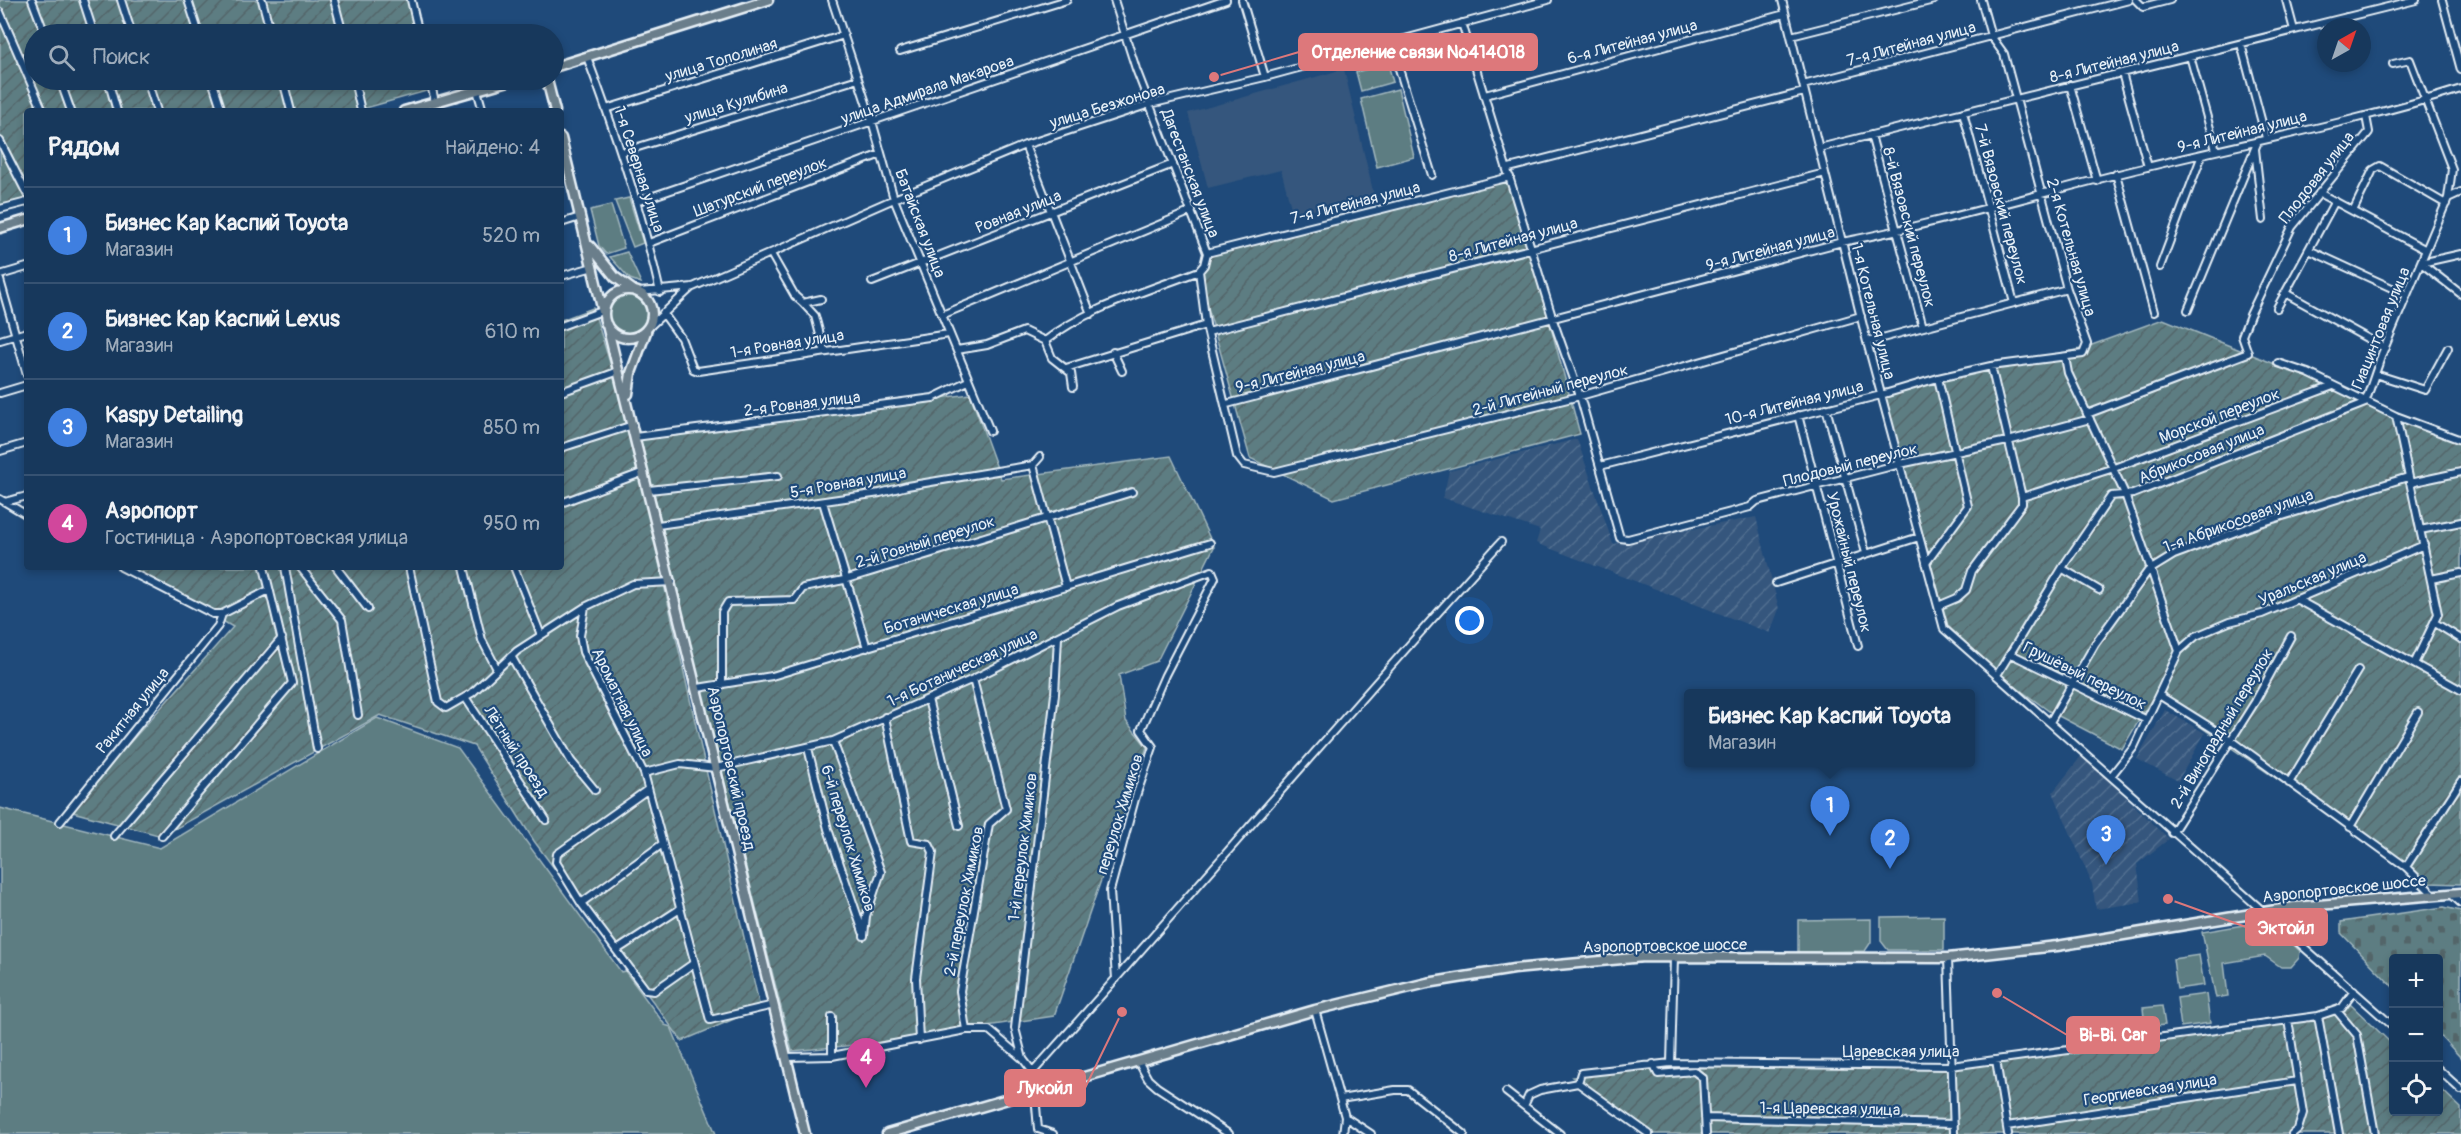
<!DOCTYPE html>
<html lang="ru">
<meta charset="utf-8">
<style>
body{margin:0;font-family:Pangolin,sans-serif;background:#203f62;color:#f1f3f6}
.controls{position:absolute;right:18px;bottom:18px;display:grid;overflow:hidden;border-radius:6px;box-shadow:0 3px 9px #0003}
.controls button{width:54px;height:54px;display:grid;place-items:center;padding:0;border:0;border-bottom:2px solid #365272;background:#17385c;color:#f1f3f6;font:30px sans-serif}
.compass{position:absolute;left:2317px;top:18px;width:54px;height:54px;border-radius:50%;background:#17385c;box-shadow:0 3px 9px #0003;rotate:40deg}
.you{position:absolute;left:1470px;top:621px;width:21px;height:21px;margin:-15px;border:4px solid #fff;border-radius:50%;background:#1a73e8;box-shadow:0 0 0 9px #1a73e833}
.badge{display:grid;place-items:center;width:39px;height:39px;border-radius:50%;background:#ea580c;color:#fff;font-size:20px;font-weight:700}
.pin{position:absolute;translate:-50% -50px;filter:drop-shadow(0 2px 3px #0008)}
.pin::after{content:'';position:absolute;top:32px;width:21px;height:18px;background:inherit;clip-path:polygon(0 0,100% 0,50% 100%)}
.popup{position:absolute;left:1684px;top:689px;width:291px;height:78px;box-sizing:border-box;display:grid;place-content:center;border-radius:6px;background:#17385c;filter:drop-shadow(0 2px 4px #0005);font-size:20px;white-space:nowrap;color:#9eacbb}
.popup b{font-size:22px;color:#f1f3f6}
.popup::after{content:'';position:absolute;left:50%;top:100%;margin-left:-12px;border:12px solid transparent;border-top-color:#17385c}
.list{margin:0;padding:0;list-style:none}
h2{display:flex;justify-content:space-between;align-items:center;height:78px;margin:0;padding:0 24px;font-size:26px}
h2 small{font-size:20px;font-weight:400;color:#9eacbb}
.list li{display:grid;grid-template-columns:39px 1fr auto;gap:18px;align-items:center;box-sizing:border-box;height:96px;padding:0 24px;border-top:2px solid #365272}
.list b{display:block;font-size:22px;white-space:nowrap}
.list p{margin:0;font-size:20px;white-space:nowrap;color:#9eacbb}
.list em{font-size:20px;font-style:normal;color:#9eacbb}
.icon{flex:none;width:33px;height:33px;fill:none;stroke:currentColor;stroke-width:2;stroke-linecap:round;stroke-linejoin:round}
.map{position:relative;flex:none;width:2461px;height:1134px;overflow:hidden}
.search{position:absolute;background:#17385c;box-shadow:0 3px 9px #0003;left:24px;top:24px;width:540px;height:66px;display:flex;align-items:center;gap:15px;box-sizing:border-box;padding:0 21px;border-radius:33px;color:#9eacbb;font-size:22px}
.panel{position:absolute;background:#17385c;box-shadow:0 3px 9px #0003;left:24px;top:108px;width:540px;height:462px;border-radius:6px}
.map>svg:first-child{display:block}
.built{fill:#34567d}
.industrial{fill:url(#industrial-furrows)}
.green{fill:#5d7d82;stroke:#a2b7bd;stroke-width:1.5}
.cemetery{fill:url(#cemetery-stones);stroke:#a2b7bd;stroke-width:1.5}
.garden{fill:url(#garden-furrows);stroke:#a2b7bd;stroke-width:1.5}
.lines{fill:none;stroke-linecap:round;stroke-linejoin:round}
.minor-casing{stroke:#e8f1f8;stroke-width:10}
.major-casing{stroke:#e8f1f8;stroke-width:13}
.minor{stroke:#1f4a7a;stroke-width:6}
.major{stroke:#6b7e8b;stroke-width:8}
.labels{text-anchor:middle;stroke-width:4.5;stroke-linejoin:round;paint-order:stroke}
.street-label{font-size:16px;fill:#e8f1f8;stroke:#1f4a7a}
.leader{fill:none;stroke:#dd787b;stroke-width:2}
.callout-dot{fill:#dd787b;stroke:#1f4a7a;stroke-width:2}
.callout{fill:#dd787b;stroke:#dd787b;stroke-width:2}
.callout-label{font-size:18px;text-anchor:middle;font-weight:bold;fill:#fff}
</style>
<div class="map">
<svg width="2461" height="1134" viewBox="0 0 2461 1134">
<defs>
<pattern id="industrial-furrows" width="10" height="10" patternUnits="userSpaceOnUse" patternTransform="scale(1.5)"><rect width="10" height="10" fill="#34567d"/><path d="M-1 1l2-2M0 10L10 0M9 11l2-2" fill="none" stroke="#516f90"/></pattern>
<pattern id="cemetery-stones" width="16" height="16" patternUnits="userSpaceOnUse" patternTransform="scale(1.5)"><rect width="16" height="16" fill="#5d7d82"/><path d="M2 7V4a2 2 0 0 1 4 0v3zM10 15v-3a2 2 0 0 1 4 0v3z" fill="#536569"/></pattern>
<pattern id="garden-furrows" width="10" height="10" patternUnits="userSpaceOnUse" patternTransform="scale(1.5)"><rect width="10" height="10" fill="#5d7d82"/><path d="M-1 1l2-2M0 10L10 0M9 11l2-2" fill="none" stroke="#536569"/></pattern>
</defs>
<rect width="100%" height="100%" fill="#1f4a7a"/>
<filter id="ink" filterUnits="userSpaceOnUse"><feTurbulence type="fractalNoise" baseFrequency=".0167" numOctaves="2"/><feDisplacementMap in="SourceGraphic" scale="12" xChannelSelector="R" yChannelSelector="G"/><feConvolveMatrix kernelMatrix="1 2 1 2 8 2 1 2 1" color-interpolation-filters="sRGB"/></filter>
<g filter="url(#ink)">
<path class="built" d="M1344,69L1374,195L1293,215L1281,170L1208,188L1188,113Z"/>
<path class="industrial" d="M1577,439L1613,544L1756,517L1779,609L1770,633L1536,543L1540,530L1443,498L1449,471Z
M2165,710L2205,733L2178,781L2137,759Z
M2082,755L2169,839L2137,864L2142,902L2096,909L2092,884L2053,792Z"/>
<path class="green" d="M1388,64L1393,82L1361,91L1356,72Z
M1398,89L1414,157L1377,167L1361,99Z
M629,198L643,243L633,247L615,201Z
M611,205L624,248L606,254L599,246L590,210Z
M627,252L641,283L630,279L610,257Z
M609 314a19 19 0 1 1 38 0a19 19 0 1 1-38 0Z
M377,718L458,748L621,972L625,971L665,1025L671,1027L716,1134H0V808L160,848Z
M1944,916V950H1888L1881,941V917Z
M1871,919V942L1865,951L1798,952V920Z
M2249,924L2275,927L2300,951L2299,958L2291,967H2281L2265,956L2224,963L2228,996L2216,998L2202,932Z
M2199,955L2204,985L2177,989L2173,959Z
M2206,994L2210,1023L2181,1027L2177,998Z
M2162,1006L2165,1025L2145,1027L2143,1008Z"/>
<path class="cemetery" d="M2444,907L2461,911V1058L2439,1034L2438,958H2394L2393,987L2341,933V922Z"/>
<path class="garden" d="M0,0H410L417,34H34V80H427L430,90L355,111H27V204L0,212Z
M1510,177L1580,434L1334,499L1250,458L1200,279L1212,254L1363,218Z
M593,308L624,408L760,1008L682,1041L534,841L474,746L380,715L162,836L69,811L233,627L130,567H561V320Z
M2163,319L2461,439V884L2429,883L2154,695L2122,749L2049,711L2002,677L1948,626L1884,393L2081,349Z
M970,394L1001,479L1171,456L1214,547L1157,661L1119,675L1126,721L1147,747L1054,1016L867,1044L792,1051L638,438Z
M2350,1004L2393,1045L2394,1112H2438L2439,1087L2461,1108V1134H1644L1572,1077L1670,1067H1963L2320,1019L2342,1012Z"/>
<g class="lines">
<g class="minor-casing">
<path id="minor" d="M32,0L45,34
M83,0L94,34
M121,0L132,34
M188,0L199,34
M262,0L271,34
M334,0L343,34
M411,0L419,34
M832,0L872,121L894,199L990,431
M1114,0L1136,69L1207,253
M1242,0L1265,77
M1782,0L1867,342L1944,629L2394,1027
M2136,0L2143,7L2170,0
M2286,0L2294,30
M2442,0L2461,70
M0,12L43,111
M2346,17L2349,27
M1462,23L1553,320L1580,396L1620,538L1628,539L1750,507L1757,501L1900,464L2012,440L2090,419
M1791,36L1934,0
M1391,43L1432,175
M2241,44L2266,138
M900,51L1067,0
M2190,56L2216,150
M587,57C616,134 642,212 660,292
M2122,73L2148,167
M60,80L71,111
M108,80L117,111
M147,80L157,111
M212,80L222,111
M283,80L291,111
M354,80L361,111
M430,80L435,102
M1803,85L2129,0
M2070,85L2097,181
M477,90L483,111
M1485,95L1785,14
M606,109L844,35
M1963,112L2014,303
M1871,135L1923,327
M0,141L27,194
M1025,145L1091,314
M1819,148L2416,0
M2255,149L2263,220
M622,152L858,79
M1509,168L1804,92
M2116,174L2154,312
M2319,193L2426,250
M2448,198L2461,192
M636,202L1226,0
M0,209L27,202
M2353,211L2373,170L2380,166L2446,204
M561,223L580,217
M649,243L881,154
M2309,250L2407,295
M1207,253L1204,265L1199,271L1206,325L1237,456L1244,465L1274,472L1580,396L1861,316
M1207,253L1510,177
M771,254L795,296L803,303L821,299
M2421,263L2461,294
M2421,263L2461,254
M2160,267L2202,155
M0,275L27,267
M561,276L593,267
M0,280L27,375
M872,282L1173,164
M639,292L693,287L894,199L1025,145L1150,104L1265,77L1548,0
M2285,293L2385,348
M803,303L815,316L824,350
M2277,308L2335,201
M2188,310L2258,141
M663,313L681,338L693,369L698,371L949,334
M942,315L1192,211
M561,326L602,311L610,298
M648,328L692,287
M1208,332L1825,173
M0,340L27,332
M1045,341L1052,358L1071,373L1073,387
M1867,342L2067,289
M957,350L987,345L1024,331L1045,341C1088,307 1148,291 1199,271
M1113,352L1122,371
M2065,357L2068,373L2125,494L2179,651
M2278,363L2308,373L2396,416L2461,440
M1991,366L2022,497
M1066,368L1206,325
M2375,374L2425,390L2448,348
M561,392L619,371
M0,393L27,385
M2365,403L2382,354L2448,198L2452,169L2410,60L2393,64
M1227,404L1842,242C1944,222 2043,192 2143,168C2249,142 2357,122 2461,89
M1826,408L1866,553
M2087,414L2248,353L2242,336L2250,315L2292,227L2369,132L2366,116
M1798,415L1858,646
M2396,416L2438,614L2414,664
M635,437L933,398L968,381
M561,448L633,425
M0,451L27,443
M1033,465L1066,587
M1600,466L1881,395L1938,378L1991,366L2083,354L2087,344L2067,289L2004,54L1991,36L1981,0
M2410,483L2461,472
M649,490L778,476
M0,499L27,515
M5,502L27,496
M823,502L867,648
M561,503L644,472
M658,525L880,493L907,486L1033,465L1040,457
M2420,530L2461,522
M1926,563L1968,506L1938,378
M121,567L213,614H222L269,590
M285,567L317,749
M300,567L342,620L358,715
M336,567L368,609
M409,567L438,702L446,708L472,693L517,651L585,607L633,584L672,582
M464,567L482,640L497,669
M514,567L541,635
M2063,569L2099,590
M2431,579L2461,573
M1776,583L1919,537
M2296,599L2461,690
M1938,606L1957,598L1966,590L1972,571L2022,504V497L2114,468L2333,386
M585,607L580,636L583,652L644,773
M2435,623L2461,639
M2011,654L2147,720
M511,656L571,761L595,790
M1997,675L2066,562L2111,496L2133,494L2365,403
M722,685V612L728,602L794,600L803,588L844,580L1132,492
M698,688L772,676L1210,543
M2159,695L2231,740L2406,867L2432,893
M465,697L546,820
M928,699L959,826
M885,717L911,841L929,844L933,852L916,978L919,1040
M2050,722L2095,644L2148,571L2174,555L2257,524L2408,477
M833,741L881,872L866,916L864,936
M808,748L828,829L863,932
M2111,776L2134,747L2179,651L2196,636L2229,622L2262,614L2424,545
M2289,783L2358,670
M647,790L557,854L556,862L581,903L646,990L654,991L694,963
M60,822L218,626L222,614
M2350,827L2418,712
M2172,833L2255,702L2291,636
M114,836L282,638
M162,836L292,683L264,567
M2406,867L2461,781
M2450,893L2461,903
M581,903L661,845
M617,950L680,909
M1948,958L1954,1134
M774,1005L710,1020L644,773L680,764L716,768L833,741L973,679L1118,606L1212,571L1215,578L1165,675L1141,730L1153,747L1135,799L1110,891L1116,979
M1315,1010L1345,1117L1371,1134
M2337,1011L2357,1035L2375,1134
M2318,1016L2339,1134
M832,1017V1056
M2288,1020L2303,1113L2298,1129L2292,1134
M966,1030L960,991L989,824L1006,809L973,679
M787,1057L832,1056L966,1030H989L1023,1059L1033,1072
M1023,1059L1015,1028L1055,694L1058,637
M1996,1060L2008,1134
M1138,1061L1148,1079L1157,1087L1229,1134
M1671,1063L1674,958
M1653,1064L1658,1074L1694,1071L1703,1078L1706,1134
M2438,1069L2461,1090
M1578,1083L1581,1073L1671,1063L1951,1066L2318,1016L2342,1008L2354,991
M1506,1092L1560,1134
M1340,1099L1395,1090H1408L1464,1134
M1524,1106L1529,1095L1540,1090L1578,1083L1649,1134
M1705,1118L1954,1124
M2007,1126L2297,1081
M1053,1134L1038,1129L1033,1072C1190,896 1343,718 1501,542
M1343,1134L1345,1117"/>
</g>
<g class="major-casing">
<path id="major" d="M554,67L768,0
M547,80L555,111
M404,111L512,80
M561,138L604,316
M0,228L27,220
M590,246L615,277L633,290
M604 314a24 24 0 1 1 48 0a24 24 0 1 1-48 0Z
M607,325L805,1134
M628,394L631,373L646,332
M887,1134L1315,1010L1427,983L1514,969L1644,957L1948,958L2057,946L2294,907L2461,893"/>
</g>
<use href="#minor" class="minor"/>
<use href="#major" class="major"/>
</g>
</g>
<g class="labels">
<g class="street-label">
<text transform="translate(1632 41) rotate(-15)" y="6">6-я Литейная улица</text>
<text transform="translate(1911 43) rotate(-15)" y="6">7-я Литейная улица</text>
<text transform="translate(721 59) rotate(-17)" y="6">улица Тополиная</text>
<text transform="translate(2114 61) rotate(-14)" y="6">8-я Литейная улица</text>
<text transform="translate(927 89) rotate(-19)" y="6">улица Адмирала Макарова</text>
<text transform="translate(736 102) rotate(-17)" y="6">улица Кулибина</text>
<text transform="translate(1107 105) rotate(-17)" y="6">улица Безжонова</text>
<text transform="translate(2242 131) rotate(-14)" y="6">9-я Литейная улица</text>
<text transform="translate(640 169) rotate(72)" y="6">1-я Северная улица</text>
<text transform="translate(1191 173) rotate(69)" y="6">Дагестанская улица</text>
<text transform="translate(2316 177) rotate(-52)" y="6">Плодовая улица</text>
<text transform="translate(760 186) rotate(-21)" y="6">Шатурский переулок</text>
<text transform="translate(1355 202) rotate(-14)" y="6">7-я Литейная улица</text>
<text transform="translate(2002 204) rotate(75)" y="6">7-й Вязовский переулок</text>
<text transform="translate(1018 211) rotate(-22)" y="6">Ровная улица</text>
<text transform="translate(921 223) rotate(69)" y="6">Батайская улица</text>
<text transform="translate(1910 227) rotate(75)" y="6">8-й Вязовский переулок</text>
<text transform="translate(1513 239) rotate(-15)" y="6">8-я Литейная улица</text>
<text transform="translate(2072 247) rotate(74)" y="6">2-я Котельная улица</text>
<text transform="translate(1770 248) rotate(-15)" y="6">9-я Литейная улица</text>
<text transform="translate(1874 311) rotate(76)" y="6">1-я Котельная улица</text>
<text transform="translate(2380 328) rotate(-68)" y="6">Гиацинтовая улица</text>
<text transform="translate(787 343) rotate(-9)" y="6">1-я Ровная улица</text>
<text transform="translate(1300 371) rotate(-14)" y="6">9-я Литейная улица</text>
<text transform="translate(1550 389) rotate(-15)" y="6">2-й Литейный переулок</text>
<text transform="translate(1794 402) rotate(-14)" y="6">10-я Литейная улица</text>
<text transform="translate(802 403) rotate(-7)" y="6">2-я Ровная улица</text>
<text transform="translate(2219 415) rotate(-21)" y="6">Морской переулок</text>
<text transform="translate(2201 453) rotate(-22)" y="6">Абрикосовая улица</text>
<text transform="translate(1850 464) rotate(-14)" y="6">Плодовый переулок</text>
<text transform="translate(848 482) rotate(-10)" y="6">5-я Ровная улица</text>
<text transform="translate(2238 520) rotate(-20)" y="6">1-я Абрикосовая улица</text>
<text transform="translate(925 541) rotate(-17)" y="6">2-й Ровный переулок</text>
<text transform="translate(1850 562) rotate(76)" y="6">Урожайный переулок</text>
<text transform="translate(2312 578) rotate(-23)" y="6">Уральская улица</text>
<text transform="translate(951 608) rotate(-17)" y="6">Ботаническая улица</text>
<text transform="translate(962 667) rotate(-25)" y="6">1-я Ботаническая улица</text>
<text transform="translate(2085 675) rotate(26)" y="6">Грушёвый переулок</text>
<text transform="translate(623 702) rotate(64)" y="6">Ароматная улица</text>
<text transform="translate(132 710) rotate(-51)" y="6">Ракитная улица</text>
<text transform="translate(2221 728) rotate(-59)" y="6">2-й Виноградный переулок</text>
<text transform="translate(517 751) rotate(57)" y="6">Лётный проезд</text>
<text transform="translate(732 768) rotate(77)" y="6">Аэропортовский проезд</text>
<text transform="translate(1119 814) rotate(-73)" y="6">переулок Химиков</text>
<text transform="translate(849 838) rotate(73)" y="6">6-й переулок Химиков</text>
<text transform="translate(1022 847) rotate(-83)" y="6">1-й переулок Химиков</text>
<text transform="translate(2344 888) rotate(-6)" y="6">Аэропортовское шоссе</text>
<text transform="translate(963 901) rotate(-79)" y="6">2-й переулок Химиков</text>
<text transform="translate(1665 945) rotate(-1)" y="6">Аэропортовское шоссе</text>
<text x="1901" y="1057">Царевская улица</text>
<text transform="translate(2150 1089) rotate(-9)" y="6">Георгиевская улица</text>
<text transform="translate(1830 1108) rotate(1)" y="6">1-я Царевская улица</text>
</g>
</g>
<path class="leader" d="M1214 77L1299 52M2168 899L2246 927M1997 993L2067 1035M1122 1012L1085 1088"/>
<g class="callout-dot">
<circle cx="1214" cy="77" r="6"/>
<circle cx="2168" cy="899" r="6"/>
<circle cx="1997" cy="993" r="6"/>
<circle cx="1122" cy="1012" r="6"/>
</g>
<g class="callout">
<rect x="1299" y="34" width="238" height="36" rx="6"/>
<rect x="2246" y="909" width="81" height="36" rx="6"/>
<rect x="2067" y="1017" width="92" height="36" rx="6"/>
<rect x="1005" y="1070" width="80" height="36" rx="6"/>
</g>
<g class="callout-label">
<text x="1418" y="58">Отделение связи №414018</text>
<text x="2286" y="934">Эктойл</text>
<text x="2113" y="1041">Bi-Bi. Car</text>
<text x="1045" y="1094">Лукойл</text>
</g>
</svg>
<div class="controls">
<button>+</button>
<button>−</button>
<button><svg class="icon" aria-label="locate" viewBox="0 0 24 24"><circle cx="12" cy="12" r="6"/><path d="M12 2v4M12 18v4M2 12h4M18 12h4"/></svg></button>
</div>
<svg class="compass" viewBox="-18 -18 36 36"><path d="M0-13l5 13h-10z" fill="#e53935"/><path d="M0 13l5-13h-10z" fill="#9eacbb"/></svg>
<div class="you"></div>
<div class="pin badge" style="left:1830px;top:836px;background:#3f7fe0">1</div>
<div class="popup"><b>Бизнес Кар Каспий Toyota</b>Магазин</div>
<div class="pin badge" style="left:1890px;top:869px;background:#3f7fe0">2</div>
<div class="pin badge" style="left:2106px;top:865px;background:#3f7fe0">3</div>
<div class="pin badge" style="left:866px;top:1088px;background:#d1479c">4</div>
<div class="search"><svg class="icon" aria-label="search" viewBox="0 0 24 24"><circle cx="10" cy="10" r="6"/><path d="M15 15l6 6"/></svg>Поиск</div>
<section class="panel">
<h2>Рядом<small>Найдено: 4</small></h2>
<ul class="list">
<li><span class="badge" style="background:#3f7fe0">1</span><div><b>Бизнес Кар Каспий Toyota</b><p>Магазин</p></div><em>520 m</em></li>
<li><span class="badge" style="background:#3f7fe0">2</span><div><b>Бизнес Кар Каспий Lexus</b><p>Магазин</p></div><em>610 m</em></li>
<li><span class="badge" style="background:#3f7fe0">3</span><div><b>Kaspy Detailing</b><p>Магазин</p></div><em>850 m</em></li>
<li><span class="badge" style="background:#d1479c">4</span><div><b>Аэропорт</b><p>Гостиница · Аэропортовская улица</p></div><em>950 m</em></li>
</ul>
</section>
</div>
